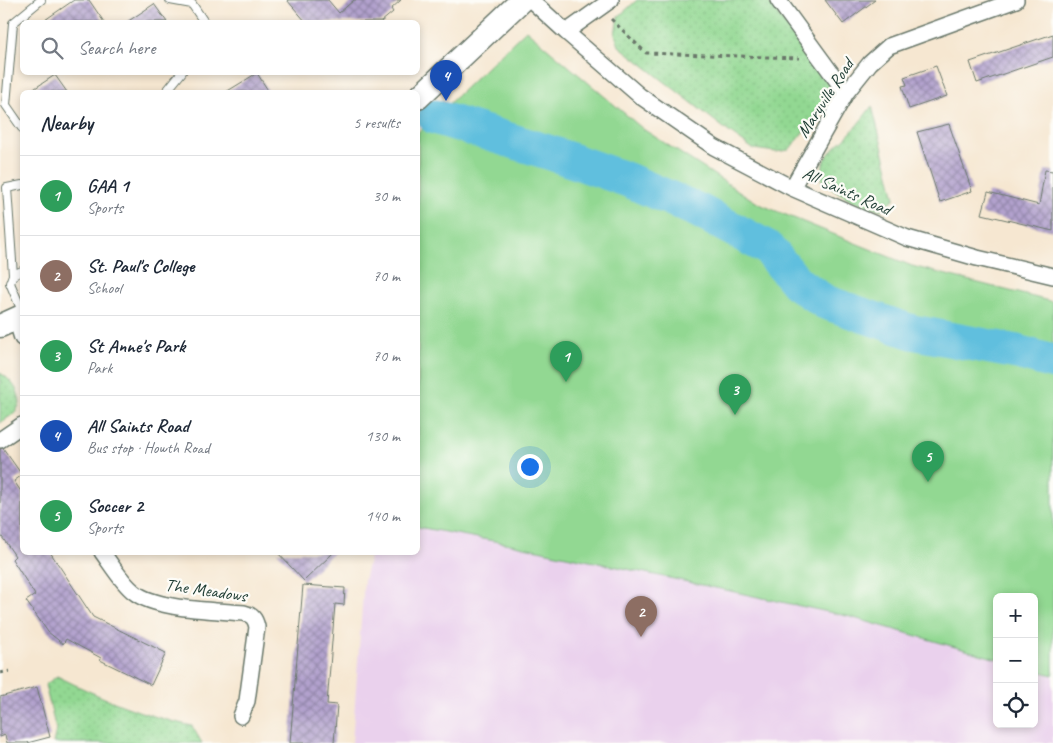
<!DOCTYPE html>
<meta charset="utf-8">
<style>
body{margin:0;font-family:Caveat,sans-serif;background:#f6f6f7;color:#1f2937}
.controls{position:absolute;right:15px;bottom:15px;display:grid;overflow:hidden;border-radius:8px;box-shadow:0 2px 8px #0003}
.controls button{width:45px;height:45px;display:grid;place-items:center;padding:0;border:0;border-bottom:1px solid #e0e1e3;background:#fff;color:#1f2937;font:25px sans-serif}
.you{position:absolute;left:529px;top:466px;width:18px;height:18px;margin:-12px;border:4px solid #fff;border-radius:50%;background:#1a73e8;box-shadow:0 0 0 8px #1a73e833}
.badge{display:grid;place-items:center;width:32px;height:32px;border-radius:50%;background:#7c3aed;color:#fff;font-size:16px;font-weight:700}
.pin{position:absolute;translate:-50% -41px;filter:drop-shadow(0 1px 2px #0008)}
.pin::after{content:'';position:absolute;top:26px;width:18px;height:15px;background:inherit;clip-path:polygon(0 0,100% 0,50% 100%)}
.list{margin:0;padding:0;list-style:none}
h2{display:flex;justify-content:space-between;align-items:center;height:65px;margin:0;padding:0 20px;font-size:21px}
h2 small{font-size:16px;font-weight:400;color:#747a83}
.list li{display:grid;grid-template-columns:32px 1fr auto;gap:15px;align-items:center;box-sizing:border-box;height:80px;padding:0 20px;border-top:1px solid #e0e1e3}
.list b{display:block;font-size:19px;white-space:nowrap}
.list p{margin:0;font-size:16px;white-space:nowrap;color:#747a83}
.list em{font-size:16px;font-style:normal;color:#747a83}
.icon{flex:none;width:28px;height:28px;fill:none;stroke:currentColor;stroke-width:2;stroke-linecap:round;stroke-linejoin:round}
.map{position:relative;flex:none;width:1053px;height:743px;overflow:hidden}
.search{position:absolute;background:#fff;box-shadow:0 2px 8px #0003;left:20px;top:20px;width:400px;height:55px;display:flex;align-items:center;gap:12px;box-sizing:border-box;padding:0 18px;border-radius:8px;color:#747a83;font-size:19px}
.panel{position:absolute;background:#fff;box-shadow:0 2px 8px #0003;left:20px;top:90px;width:400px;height:465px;border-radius:8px}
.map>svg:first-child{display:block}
.built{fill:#ead1ed}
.grass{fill:url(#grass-dots);stroke:#588a63}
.park{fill:#92d892;stroke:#588a63}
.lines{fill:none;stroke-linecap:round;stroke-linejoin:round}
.river{stroke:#60bfde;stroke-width:35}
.building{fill:url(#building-cross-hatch)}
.service-casing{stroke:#6a786b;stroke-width:10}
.minor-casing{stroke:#6a786b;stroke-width:18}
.secondary-casing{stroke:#6a786b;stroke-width:25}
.path{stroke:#6a786b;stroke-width:3;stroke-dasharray:4 4;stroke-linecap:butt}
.service{stroke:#fff;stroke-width:8}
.minor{stroke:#fff;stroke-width:15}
.secondary{stroke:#fff;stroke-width:22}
.labels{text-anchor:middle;stroke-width:4.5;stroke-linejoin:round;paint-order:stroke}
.street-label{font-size:18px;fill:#1f3d34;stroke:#fdfcf7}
</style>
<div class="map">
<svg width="1053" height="743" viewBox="0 0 1053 743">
<defs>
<pattern id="grass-dots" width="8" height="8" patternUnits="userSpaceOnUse" patternTransform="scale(1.25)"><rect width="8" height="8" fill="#92d892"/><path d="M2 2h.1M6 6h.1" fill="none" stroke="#7dba7e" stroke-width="1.8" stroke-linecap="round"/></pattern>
<pattern id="building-cross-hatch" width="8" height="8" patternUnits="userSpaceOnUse" patternTransform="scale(1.25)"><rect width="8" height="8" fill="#b2a1cd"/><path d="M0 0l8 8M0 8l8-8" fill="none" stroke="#9084a7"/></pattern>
</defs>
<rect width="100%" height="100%" fill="#fdfcf7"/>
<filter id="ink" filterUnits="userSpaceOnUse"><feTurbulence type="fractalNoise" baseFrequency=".02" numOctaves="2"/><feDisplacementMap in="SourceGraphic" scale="10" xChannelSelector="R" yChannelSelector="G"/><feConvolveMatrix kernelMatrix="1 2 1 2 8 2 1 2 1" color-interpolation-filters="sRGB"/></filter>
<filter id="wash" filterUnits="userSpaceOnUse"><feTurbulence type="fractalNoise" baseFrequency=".0096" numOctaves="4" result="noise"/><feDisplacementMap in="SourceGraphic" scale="20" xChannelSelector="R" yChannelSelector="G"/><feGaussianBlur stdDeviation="1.12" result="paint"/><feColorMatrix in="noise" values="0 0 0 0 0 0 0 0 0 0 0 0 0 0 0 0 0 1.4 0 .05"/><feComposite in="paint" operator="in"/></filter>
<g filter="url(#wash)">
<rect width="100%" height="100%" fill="#f6e7d1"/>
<path class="built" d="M418,527L510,544L847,616L997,659V724H1034V670L1053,675V743H352L364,580L371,553L418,552Z"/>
<path class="grass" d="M637,0H767L832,87L833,94L789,150L776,152L753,149L729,132L619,46L615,34L618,17Z
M872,106L895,198L881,210L854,202L822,182C819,154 836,149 852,131C859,123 866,114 872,106Z
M0,373C11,379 20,391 20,404L15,413L0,423Z
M57,676C101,698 144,716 192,726L202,743H53L56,730L45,685Z"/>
<path class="park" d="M526,30L643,129L759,204L912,266L1053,302V675L1034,670V597H997V659L847,616L510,544L418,527V133Z"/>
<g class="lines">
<path class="river" d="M435,117L551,153L628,180L699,211L768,248L797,283L825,302L912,332L1017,352L1053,362"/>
</g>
<g id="blocks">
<path class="building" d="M74,0H89L104,22H42Z
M287,0H328L339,13L354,0H401L391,9L393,12L381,22H306Z
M825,0H875L843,24Z
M154,4L167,22H127Z
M1053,34V57L977,83L970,62Z
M936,66L947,96L909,109L902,86L907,85L904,77Z
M257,73L269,92H226Z
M55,75L67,92H29Z
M949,124L972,191L940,202L917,132Z
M1045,170L1053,171V231L982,214L988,192L1039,205Z
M3,448L22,475L14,481L22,493V552H50L93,617L166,653L151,685L100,660L101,658L66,639L63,644L48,632L26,601L35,595L12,559L15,556L0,534V449Z
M277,552H334L304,581Z
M303,585L345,588L344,605L335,604L327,704L337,705L334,743H290Z
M37,687L50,737L27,743H7L5,735L0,737V697Z"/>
</g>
</g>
<g filter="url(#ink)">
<use href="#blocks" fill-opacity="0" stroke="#6a786b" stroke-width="1"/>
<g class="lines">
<g class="service-casing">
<path id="service" d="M170,0L192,4L204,22
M166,92L182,72
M22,128L6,105L13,23L41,0
M22,271L13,275L10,283L22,311
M13,275L7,188L22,185"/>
</g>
<g class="minor-casing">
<path id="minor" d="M531,0L566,32L640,96L714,147L792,188L907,238L977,258L1053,276
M778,0L846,93
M566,32L611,0
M792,188L846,93L870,63L889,46L1016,0
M16,319L22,338
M0,440L22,425
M102,552C111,564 122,583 134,592C156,610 215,610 244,613C252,615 255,618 257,627L247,701L241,716"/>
</g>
<g class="secondary-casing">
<path id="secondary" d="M418,98L522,0
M0,326L22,316"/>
</g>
<path class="path" d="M611,19L646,53L799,58
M0,673L10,671"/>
<use href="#service" class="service"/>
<use href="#minor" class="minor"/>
<use href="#secondary" class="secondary"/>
</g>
</g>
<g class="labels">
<g class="street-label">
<text transform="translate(825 98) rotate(-57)" y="6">Maryville Road</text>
<text transform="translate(847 191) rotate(24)" y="6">All Saints Road</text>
<text transform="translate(206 590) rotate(8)" y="6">The Meadows</text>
</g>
</g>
</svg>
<div class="controls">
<button>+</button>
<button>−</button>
<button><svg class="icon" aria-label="locate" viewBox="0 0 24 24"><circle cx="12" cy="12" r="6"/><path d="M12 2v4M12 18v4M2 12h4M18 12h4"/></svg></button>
</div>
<div class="you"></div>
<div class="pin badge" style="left:566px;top:382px;background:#2e9e5b">1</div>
<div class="pin badge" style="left:641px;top:637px;background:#8d6e63">2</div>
<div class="pin badge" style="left:735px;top:415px;background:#2e9e5b">3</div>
<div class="pin badge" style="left:446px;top:101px;background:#1a4fb4">4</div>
<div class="pin badge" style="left:928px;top:482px;background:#2e9e5b">5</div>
<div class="search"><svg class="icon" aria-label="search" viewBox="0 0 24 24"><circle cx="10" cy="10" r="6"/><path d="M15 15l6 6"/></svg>Search here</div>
<section class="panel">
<h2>Nearby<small>5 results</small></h2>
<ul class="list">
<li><span class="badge" style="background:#2e9e5b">1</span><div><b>GAA 1</b><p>Sports</p></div><em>30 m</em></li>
<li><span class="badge" style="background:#8d6e63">2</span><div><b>St. Paul's College</b><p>School</p></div><em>70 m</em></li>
<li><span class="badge" style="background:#2e9e5b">3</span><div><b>St Anne's Park</b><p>Park</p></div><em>70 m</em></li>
<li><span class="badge" style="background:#1a4fb4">4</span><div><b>All Saints Road</b><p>Bus stop · Howth Road</p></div><em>130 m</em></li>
<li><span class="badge" style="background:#2e9e5b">5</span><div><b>Soccer 2</b><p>Sports</p></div><em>140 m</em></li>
</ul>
</section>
</div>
